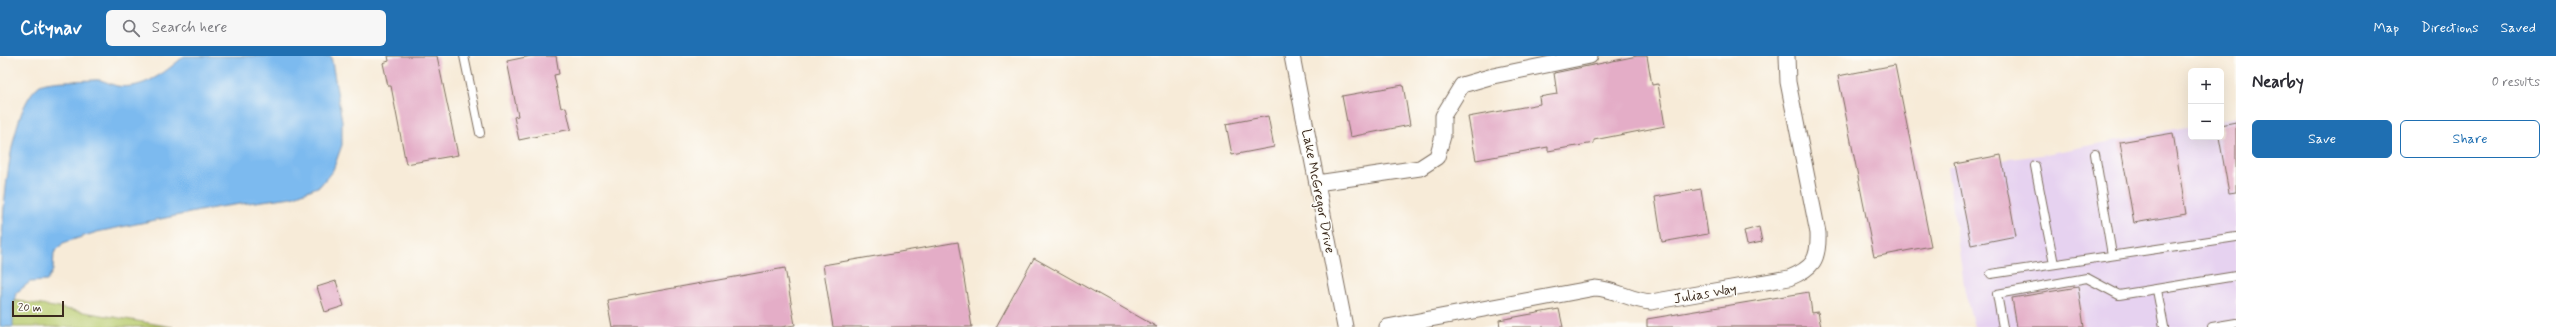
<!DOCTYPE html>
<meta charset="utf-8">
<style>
body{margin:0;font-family:Mynerve,sans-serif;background:#f7f7f7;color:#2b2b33}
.controls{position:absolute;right:12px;top:12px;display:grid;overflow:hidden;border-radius:6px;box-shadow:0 4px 16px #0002}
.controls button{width:36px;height:36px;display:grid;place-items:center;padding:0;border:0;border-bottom:1px solid #e1e1e2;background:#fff;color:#2b2b33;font:20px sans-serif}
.scale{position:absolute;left:12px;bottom:10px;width:52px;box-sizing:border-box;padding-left:4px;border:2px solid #3b2a1e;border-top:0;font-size:11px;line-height:14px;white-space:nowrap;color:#3b2a1e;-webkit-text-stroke:3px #fdfcf7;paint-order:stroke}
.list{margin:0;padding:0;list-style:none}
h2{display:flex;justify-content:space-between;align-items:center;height:52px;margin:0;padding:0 16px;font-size:17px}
h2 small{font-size:13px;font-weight:400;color:#7c7c81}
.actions{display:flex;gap:8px;padding:12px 16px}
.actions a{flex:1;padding:9px 0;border:1px solid #1f6fb2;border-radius:6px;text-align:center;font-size:14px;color:#1f6fb2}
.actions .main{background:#1f6fb2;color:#fff}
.icon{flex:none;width:22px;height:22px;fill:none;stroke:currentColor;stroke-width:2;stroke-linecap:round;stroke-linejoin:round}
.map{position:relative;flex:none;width:2236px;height:271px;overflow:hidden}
header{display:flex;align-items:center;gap:24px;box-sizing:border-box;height:56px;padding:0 20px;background:#1f6fb2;color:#fff}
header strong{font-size:19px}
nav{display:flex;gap:22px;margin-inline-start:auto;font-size:14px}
.search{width:280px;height:36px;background:#f7f7f7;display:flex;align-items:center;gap:10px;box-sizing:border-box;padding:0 14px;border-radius:6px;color:#7c7c81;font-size:15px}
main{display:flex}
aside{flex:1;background:#fff}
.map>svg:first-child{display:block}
.built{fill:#e6d2f0}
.green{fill:#b9cc6f;stroke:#7a7b46}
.water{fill:#7bbaef;stroke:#5b7286}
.building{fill:#e4adc7}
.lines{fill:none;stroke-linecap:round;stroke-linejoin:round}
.service-casing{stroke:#7d6e5f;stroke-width:10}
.minor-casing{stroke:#7d6e5f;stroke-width:17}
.service{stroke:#fff;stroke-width:8}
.minor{stroke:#fff;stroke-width:15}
.labels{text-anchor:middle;stroke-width:3;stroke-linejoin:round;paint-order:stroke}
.street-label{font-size:14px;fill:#3b2a1e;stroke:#fdfcf7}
</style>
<header>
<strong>Citynav</strong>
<div class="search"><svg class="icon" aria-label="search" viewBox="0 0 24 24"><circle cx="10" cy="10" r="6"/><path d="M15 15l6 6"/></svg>Search here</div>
<nav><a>Map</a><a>Directions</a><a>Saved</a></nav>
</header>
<main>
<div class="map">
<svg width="2236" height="271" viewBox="0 0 2236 271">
<rect width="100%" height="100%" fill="#fdfcf7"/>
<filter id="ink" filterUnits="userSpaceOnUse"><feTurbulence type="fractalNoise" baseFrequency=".025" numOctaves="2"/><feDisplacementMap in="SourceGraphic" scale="8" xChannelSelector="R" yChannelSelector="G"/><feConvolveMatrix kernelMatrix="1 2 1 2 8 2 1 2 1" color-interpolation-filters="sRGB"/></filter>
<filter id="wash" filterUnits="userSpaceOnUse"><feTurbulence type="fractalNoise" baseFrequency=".012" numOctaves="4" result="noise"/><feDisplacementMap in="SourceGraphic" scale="16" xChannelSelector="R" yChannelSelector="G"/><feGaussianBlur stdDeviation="0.9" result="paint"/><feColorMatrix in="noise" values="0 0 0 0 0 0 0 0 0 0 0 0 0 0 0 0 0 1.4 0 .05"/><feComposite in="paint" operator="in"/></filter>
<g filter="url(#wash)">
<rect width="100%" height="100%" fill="#f7ebd8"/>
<path class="built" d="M2236,61V271H1974L1965,236L1947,111L2041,99L2191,70V81H2221V64Z"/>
<path class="green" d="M0,242L173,271H0Z"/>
<path class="water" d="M184,0H331L342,65V89L333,114L320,130L292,141L219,151L97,176L63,187L54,197L53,214L47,225L30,226L16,237L13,252V271H0C0,219 0,57 40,29C50,24 81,25 94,24C103,23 109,28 117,30C143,34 166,16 184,0Z"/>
<g id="blocks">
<path class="building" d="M388,0H437L458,99L406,108L391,30H388L383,7L389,5Z
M531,0H556L559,18L554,19L561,52L566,51L571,73L519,84L514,61L518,60L507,5Z
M1637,0H1647L1652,29L1658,28L1665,70L1594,84V87L1548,95V91L1476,104L1468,61L1540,48L1539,41L1557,38L1554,17Z
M1895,9L1931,190L1874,201L1838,20Z
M1403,29L1410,69L1350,81L1342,40Z
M1268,60L1274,91L1232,99L1226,68Z
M2236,66V136L2229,137L2219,81H2221V69Z
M2173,77L2186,158L2134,167L2120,86Z
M2001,99L2016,180L1971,189L1955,108Z
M1701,133L1708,178L1662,186L1655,141Z
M1759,171L1762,186L1747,189L1744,175Z
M958,186L972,271H833L823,209Z
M1034,202L1157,271H996Z
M785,212L795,269L781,271H612L607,244Z
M336,225L344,250L325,256L317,231Z
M2078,231L2084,271H2017L2012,242Z
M1809,236L1812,257L1818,256L1821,271H1647V263Z
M1559,253L1563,271H1500L1499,264Z"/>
</g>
</g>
<g filter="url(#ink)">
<use href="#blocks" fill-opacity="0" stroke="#7d6e5f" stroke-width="1"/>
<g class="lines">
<g class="service-casing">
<path id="service" d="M464,0L480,77
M2095,98L2112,199
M2035,110L2054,208
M1991,218L2236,181
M2157,234L2164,271
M2003,271L1997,238L2087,222L2119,239L2236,220
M2212,271L2236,267"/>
</g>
<g class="minor-casing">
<path id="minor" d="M1292,0L1345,271
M1317,127L1420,112L1437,101L1443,80V60L1462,29L1493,20L1590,0
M1387,271L1595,232C1616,233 1631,245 1651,246L1789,222C1813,212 1819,204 1818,177L1788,26L1787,0"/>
</g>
<use href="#service" class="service"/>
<use href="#minor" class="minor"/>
</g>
</g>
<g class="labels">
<g class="street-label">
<text transform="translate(1319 135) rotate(79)" y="5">Lake McGregor Drive</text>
<text transform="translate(1705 237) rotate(-10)" y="5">Julias Way</text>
</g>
</g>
</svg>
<div class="controls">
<button>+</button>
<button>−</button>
</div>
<div class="scale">20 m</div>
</div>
<aside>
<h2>Nearby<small>0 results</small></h2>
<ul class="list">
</ul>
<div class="actions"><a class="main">Save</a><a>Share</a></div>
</aside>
</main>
